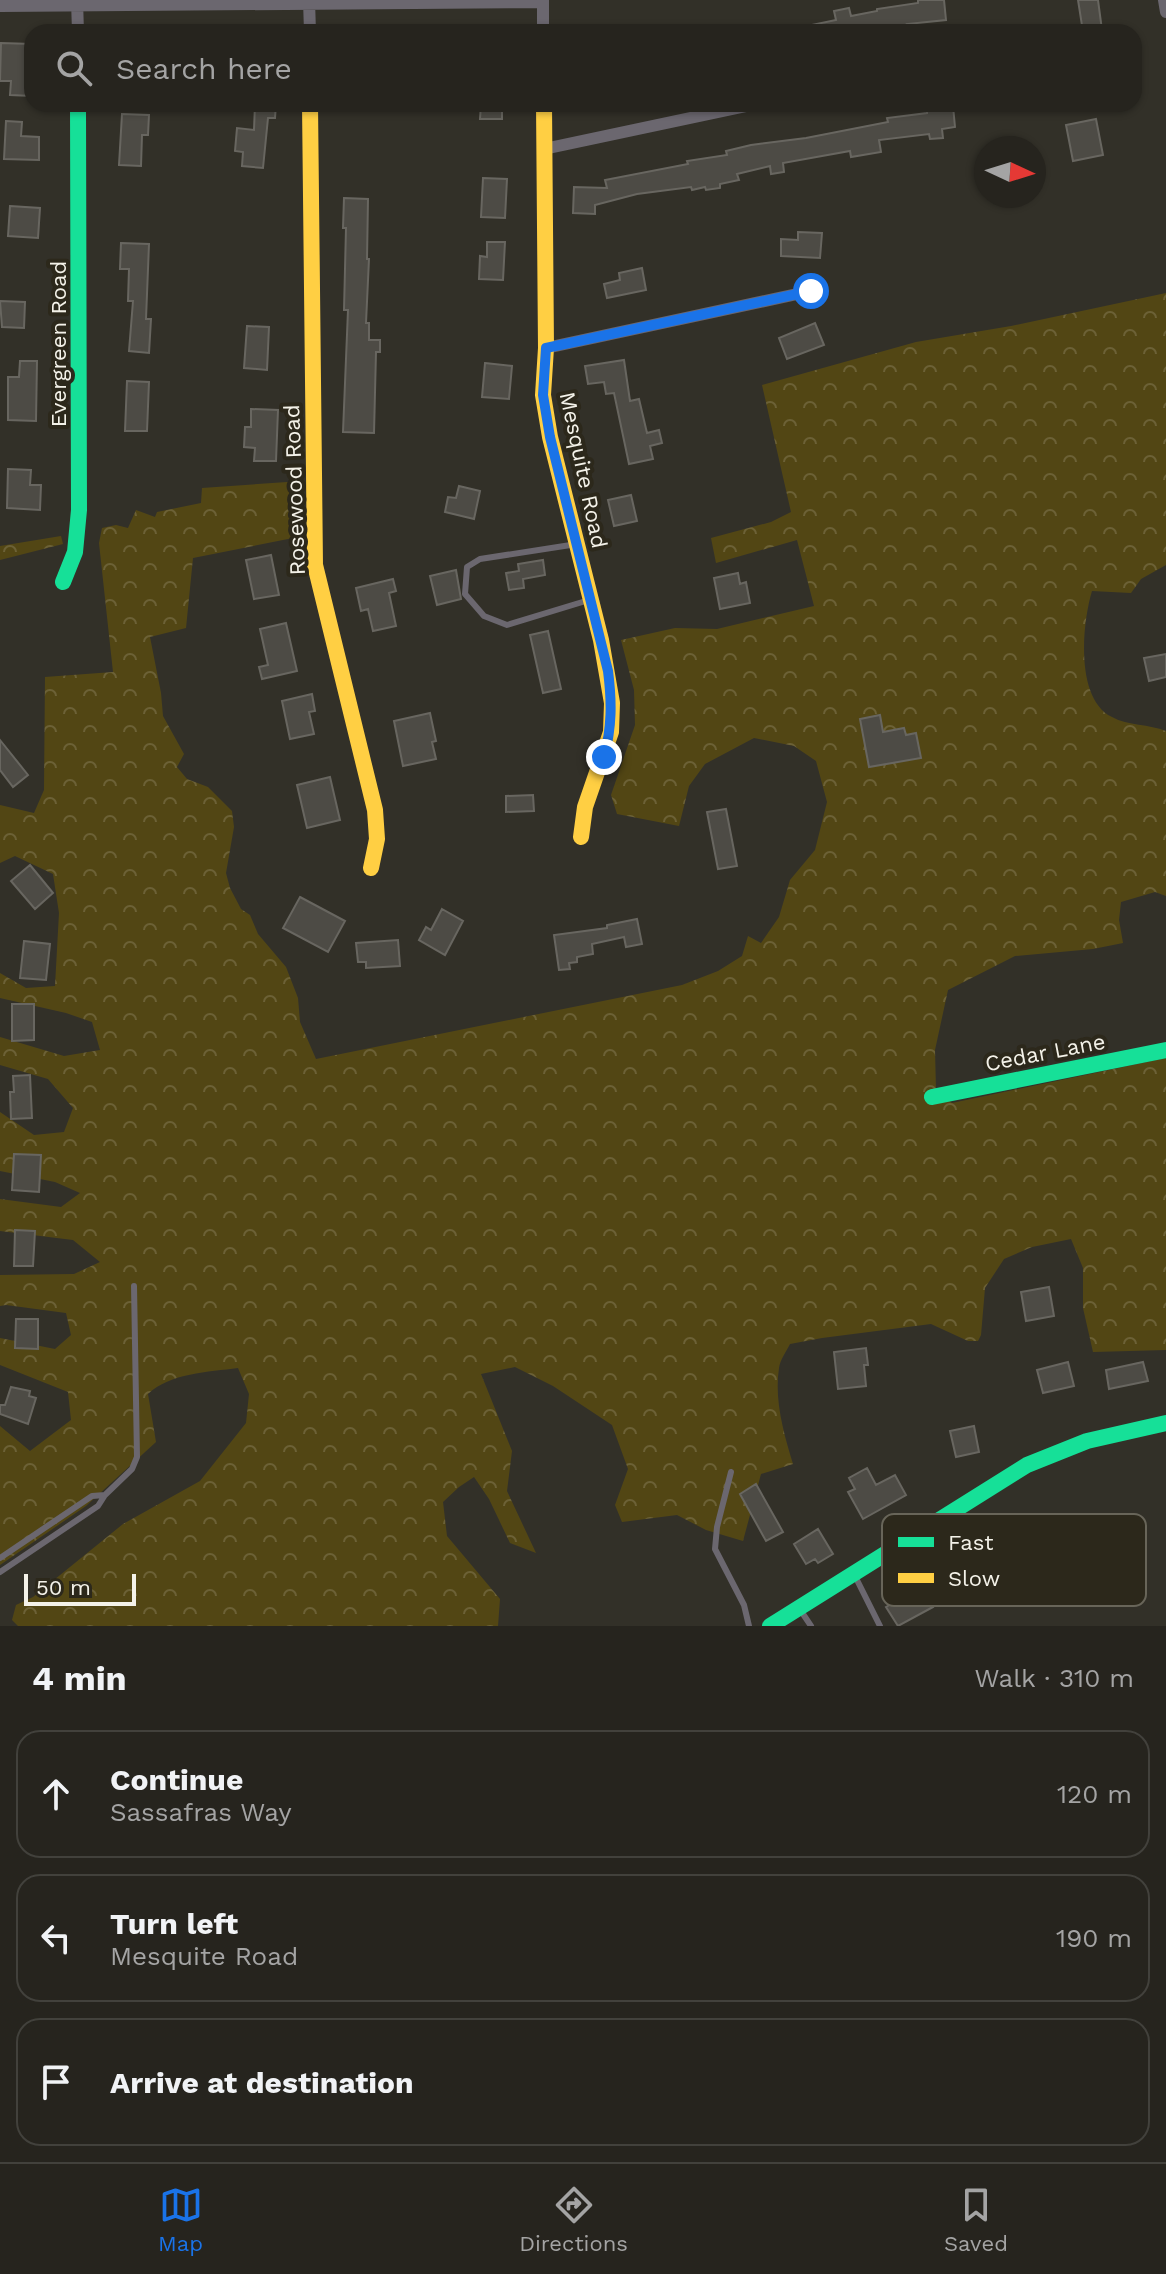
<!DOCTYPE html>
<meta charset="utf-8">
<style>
body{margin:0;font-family:"Work Sans",sans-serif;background:#32302b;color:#f1f3f6}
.compass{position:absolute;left:974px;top:136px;width:72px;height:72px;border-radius:50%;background:#26241e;box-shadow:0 2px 6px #0004;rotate:94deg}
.scale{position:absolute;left:24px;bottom:20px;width:112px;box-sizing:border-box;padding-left:8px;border:4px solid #f4f2e9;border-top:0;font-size:22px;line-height:28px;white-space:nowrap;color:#f4f2e9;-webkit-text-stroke:6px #2c281b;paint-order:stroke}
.stop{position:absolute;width:24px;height:24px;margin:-18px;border:6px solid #1a73e8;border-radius:50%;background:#fff}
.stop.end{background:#1a73e8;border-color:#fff;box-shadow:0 2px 8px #0008}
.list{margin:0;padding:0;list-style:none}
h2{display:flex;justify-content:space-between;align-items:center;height:104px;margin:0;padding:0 32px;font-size:34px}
h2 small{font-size:26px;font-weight:400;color:#a4a4a4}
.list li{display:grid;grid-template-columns:52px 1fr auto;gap:24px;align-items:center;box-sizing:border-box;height:128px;margin:0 16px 16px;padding:0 16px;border:2px solid #42413c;border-radius:24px}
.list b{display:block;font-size:30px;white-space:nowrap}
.list p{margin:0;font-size:26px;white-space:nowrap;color:#a4a4a4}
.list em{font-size:26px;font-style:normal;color:#a4a4a4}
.icon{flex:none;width:44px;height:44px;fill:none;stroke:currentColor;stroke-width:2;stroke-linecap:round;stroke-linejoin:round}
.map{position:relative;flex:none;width:1166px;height:1626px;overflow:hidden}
.search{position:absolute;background:#26241e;box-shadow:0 2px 6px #0004;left:24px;right:24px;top:24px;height:88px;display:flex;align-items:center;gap:20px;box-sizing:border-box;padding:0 28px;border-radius:24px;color:#a4a4a4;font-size:30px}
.sheet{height:536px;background:#26241e}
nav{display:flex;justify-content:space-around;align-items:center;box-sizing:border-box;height:112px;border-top:2px solid #42413c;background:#26241e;font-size:22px;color:#a4a4a4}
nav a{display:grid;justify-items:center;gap:4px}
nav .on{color:#1a73e8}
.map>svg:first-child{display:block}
.forest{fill:url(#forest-crowns)}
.building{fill:#4d4b45;stroke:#686660;stroke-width:2}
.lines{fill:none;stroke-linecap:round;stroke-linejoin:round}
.lane{stroke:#6b676f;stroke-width:6}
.street{stroke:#6b676f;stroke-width:12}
.fast{stroke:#16e098;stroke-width:16}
.slow{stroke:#ffcf43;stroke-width:16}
.route{stroke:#1a73e8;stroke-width:10}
.labels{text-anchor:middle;stroke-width:8;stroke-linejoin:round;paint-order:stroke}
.street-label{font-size:22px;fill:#f4f2e9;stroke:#2c281b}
.key{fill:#2c281b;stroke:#686559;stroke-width:2}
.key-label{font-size:22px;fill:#f4f2e9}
</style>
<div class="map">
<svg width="1166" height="1626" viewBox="0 0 1166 1626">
<defs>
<pattern id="forest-crowns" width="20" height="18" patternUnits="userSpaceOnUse" patternTransform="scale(2)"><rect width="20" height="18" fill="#524614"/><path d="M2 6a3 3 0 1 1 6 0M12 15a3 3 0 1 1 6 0" fill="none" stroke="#6c6136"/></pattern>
</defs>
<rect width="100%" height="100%" fill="#323028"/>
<path class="forest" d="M1166,293V565L1141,579L1131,593L1092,591C1082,624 1075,699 1112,717C1128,726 1149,724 1166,731V896L1155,892L1121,902L1119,920L1123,943L1093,949L1015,956L948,990L935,1050L936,1090L952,1103L1166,1058V1350L1093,1352L1083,1308V1268L1071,1239L1032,1247L1004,1259L985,1288L981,1335L978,1341H968L931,1324L822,1338L790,1344C786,1352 780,1360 779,1368C774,1400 784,1434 793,1464L761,1474L743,1541L706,1530L677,1515L622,1522L615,1505L628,1469L612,1425L553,1386L515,1367L481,1374L512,1451L507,1491L536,1553L510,1543L489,1499L474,1477L459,1487L443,1502L447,1536L500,1599L498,1626H18L12,1620L16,1605L33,1597L123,1524L200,1481L246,1423L249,1394L238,1368C208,1372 170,1373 148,1394L156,1442L86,1506L0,1565V1426L30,1451L71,1420L68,1392L0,1365V1338L55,1349L71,1335L66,1313L6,1305L0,1306V1275L74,1274L100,1262L73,1240L0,1231V1199L61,1207L80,1193L55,1182L0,1171V1112L34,1135L64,1132L73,1108L48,1079L0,1065V1037L64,1056L100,1050L92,1022L66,1013L0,998V973L26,988L55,986L59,913L53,874L15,856L0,863V805L34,813L44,790L45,677L113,672L99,543L102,528L116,525L128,528L136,510L155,517L157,512L201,503L202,488L302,481L298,537L193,558L186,628L150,637L161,693L163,716L184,754L177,767L187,779L208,787L232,811L234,827L226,873L230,888L241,909L250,915L258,934L286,967L298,998L300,1022L316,1059L682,985L718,971L742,956L748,936L761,943L779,917L790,880L815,850L827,802L816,761L794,746L754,738L705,764L689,786L679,826L617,814L611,795L635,725L634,690L621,640L675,628L717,629L814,606L797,540L716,563L711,538L771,522L791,512L762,385L916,342L1011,326Z
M61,536L63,544L0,560V546Z"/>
<path class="building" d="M918,0H944L946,20L907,24L908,26L868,32H803L802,27L836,20L834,11L849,8L851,16L877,11V9L918,3Z
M1078,0H1098L1102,30L1083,32Z
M1,43L32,44V96L10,95L11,81H0Z
M255,104H276L275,118H268L263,168L242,166L243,152L235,151L237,128L254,130Z
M481,104H502V119H480Z
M953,106L955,127L942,129L943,138L930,139L929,134L879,140L881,152L851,157L850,151L783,163L784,172L771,174L770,166L737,174L739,180L720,184V188L706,190L705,187L692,190L691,187L637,194L595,205V214L573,213L574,187L607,188L605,180L688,164L687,161L727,155L726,151L751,145L806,138L888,122L887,118L927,113V108Z
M122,114L149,115L148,135H142L141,166L119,165Z
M1096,119L1103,155L1073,161L1066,125Z
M6,121L22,122L21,136L39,137V160L4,159Z
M483,178L507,179L505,218L481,217Z
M344,198L368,199L367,259H369L366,323H369V340H380V352H376L374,433L343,432L348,310H344L346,228H343Z
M10,206L40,208L38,238L8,236Z
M798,232L822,233L820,258L781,256V239L798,240Z
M487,242H505L503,280L479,279L480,256L487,257Z
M121,243L149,244L146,319H151L149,353L129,351L133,301H128L129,269H120Z
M642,268L646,290L607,298L604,284L620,280L619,273Z
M0,301L25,302L24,328L2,327Z
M815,323L824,345L787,359L779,338Z
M247,326L269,327L267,370L244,368Z
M624,360L630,401L639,399L647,433L659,430L662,443L650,446L653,459L629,464L614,393L606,394L604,382L588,384L585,366Z
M20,361H37L36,421L8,420V377H19Z
M485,363L512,366L509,399L482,397Z
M127,381L149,382L147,431H125Z
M251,409L278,410L276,461H254L255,448L244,447L245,427H251Z
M8,469L31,470L30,485H41L40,510L7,508Z
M459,486L480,491L474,519L445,512L448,497L456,498Z
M631,495L637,521L614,526L608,500Z
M271,555L279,595L254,599L246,560Z
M543,560L545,575L523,579L524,588L509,590L506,573L519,571L518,564Z
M456,570L461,599L437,605L430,576Z
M738,573L740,584L746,582L750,603L720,609L714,578Z
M393,579L396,591L389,593L396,626L373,631L368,609L361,611L356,588Z
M286,623L297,671L262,679L259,667L268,665L260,629Z
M548,631L561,689L543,693L530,635Z
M1166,654V677L1149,681L1144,658Z
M312,694L315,711L309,712L314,734L290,739L282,701Z
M430,713L436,741L432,742L436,759L403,766L394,721Z
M880,715L883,732L904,728L906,735L916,733L921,758L869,767L860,719Z
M0,740L28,775L13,787L0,770Z
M330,777L340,820L307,828L297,785Z
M533,795L534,811L506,812V796Z
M726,809L737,866L718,869L707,812Z
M30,865L53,893L35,909L11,881Z
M300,897L345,921L328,952L283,928Z
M442,909L463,921L445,955L419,940L426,927L431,930Z
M637,919L642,944L626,947L624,937L592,944L593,954L577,957V962L569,963L570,969L559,970L554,935L607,928V925Z
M398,940L400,966L366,968V962H358L356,943Z
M24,941L50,944L46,980L20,978Z
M12,1004H34V1040L12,1041Z
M30,1075L32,1118L11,1119L10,1092H14L13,1076Z
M14,1154L41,1155L39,1192L12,1190Z
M15,1230L35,1231L33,1266H14Z
M1049,1287L1054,1316L1026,1321L1021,1292Z
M16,1319H38V1349L15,1348Z
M866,1348L868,1365H864L866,1386L838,1389L834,1352Z
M1068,1362L1074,1386L1043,1393L1037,1370Z
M1143,1362L1148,1381L1109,1389L1106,1370Z
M11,1387L30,1391L29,1396L36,1398L28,1424L0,1414V1405H5Z
M974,1426L979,1452L956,1457L950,1431Z
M867,1468L876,1485L895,1475L906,1495L863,1519L848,1492L855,1489L849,1478Z
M756,1484L783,1532L766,1541L740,1494Z
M818,1529L833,1554L818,1563L815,1559L806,1564L794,1544Z
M921,1587L933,1607L898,1626L886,1607Z"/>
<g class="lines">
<path class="lane" d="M577,544L480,559L467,567L465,594L484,616L507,625L589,600
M731,1472L717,1527L715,1549L744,1605L749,1626
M105,1495L132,1469L137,1457L134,1286
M0,1558L92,1496L105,1495L98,1506L0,1572
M854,1574L880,1626
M799,1608L811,1626"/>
<path class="street" d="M77,0L78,32
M309,0L310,32
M543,0V32
M1164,0L1166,12
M0,6L543,2
M544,149L756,104
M546,348L811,291"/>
<path class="fast" d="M63,582L75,552L79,510L78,104
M932,1097L1166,1050
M770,1626L1027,1465L1087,1441L1166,1423"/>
<path class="slow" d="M310,104L315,565L375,810L377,839L371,868
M544,104L546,348L543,395L550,437L601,640L612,703L611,732L585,807L581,837"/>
</g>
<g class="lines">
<path class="route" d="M604,757C612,727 612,702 608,671L550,437L543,395L546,348L811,291"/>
</g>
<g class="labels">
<g class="street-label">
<text transform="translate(58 344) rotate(-90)" y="8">Evergreen Road</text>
<text transform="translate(584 470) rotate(78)" y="8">Mesquite Road</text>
<text transform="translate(294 490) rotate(-92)" y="8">Rosewood Road</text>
<text transform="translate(1045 1052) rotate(-11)" y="8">Cedar Lane</text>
</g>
</g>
<rect x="882" y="1514" width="264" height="92" rx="12" class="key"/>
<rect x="898" y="1537" width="36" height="10" fill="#16e098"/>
<rect x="898" y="1573" width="36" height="10" fill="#ffcf43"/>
<g class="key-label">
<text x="948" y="1550">Fast</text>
<text x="948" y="1586">Slow</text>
</g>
</svg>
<svg class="compass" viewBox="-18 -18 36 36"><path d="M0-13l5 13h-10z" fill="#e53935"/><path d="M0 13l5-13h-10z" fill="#a4a4a4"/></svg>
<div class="scale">50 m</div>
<div class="stop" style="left:811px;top:291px"></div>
<div class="stop end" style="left:604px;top:757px"></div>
<div class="search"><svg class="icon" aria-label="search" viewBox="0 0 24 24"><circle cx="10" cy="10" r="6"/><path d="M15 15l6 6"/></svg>Search here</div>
</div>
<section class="sheet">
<h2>4 min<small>Walk · 310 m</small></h2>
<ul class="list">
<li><svg class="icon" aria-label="ahead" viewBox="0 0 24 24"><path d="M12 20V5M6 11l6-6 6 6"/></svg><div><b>Continue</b><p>Sassafras Way</p></div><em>120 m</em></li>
<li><svg class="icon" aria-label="left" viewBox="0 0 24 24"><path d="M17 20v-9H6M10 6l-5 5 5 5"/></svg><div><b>Turn left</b><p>Mesquite Road</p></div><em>190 m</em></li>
<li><svg class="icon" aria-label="arrive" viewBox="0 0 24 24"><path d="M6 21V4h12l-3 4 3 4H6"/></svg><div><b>Arrive at destination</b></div></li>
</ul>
</section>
<nav>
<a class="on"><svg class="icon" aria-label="map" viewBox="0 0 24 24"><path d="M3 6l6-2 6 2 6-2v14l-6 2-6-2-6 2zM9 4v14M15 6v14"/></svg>Map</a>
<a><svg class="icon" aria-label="directions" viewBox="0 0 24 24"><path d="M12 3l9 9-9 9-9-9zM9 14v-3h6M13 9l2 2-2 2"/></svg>Directions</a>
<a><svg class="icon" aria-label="saved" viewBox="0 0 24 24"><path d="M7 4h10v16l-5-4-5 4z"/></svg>Saved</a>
</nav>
